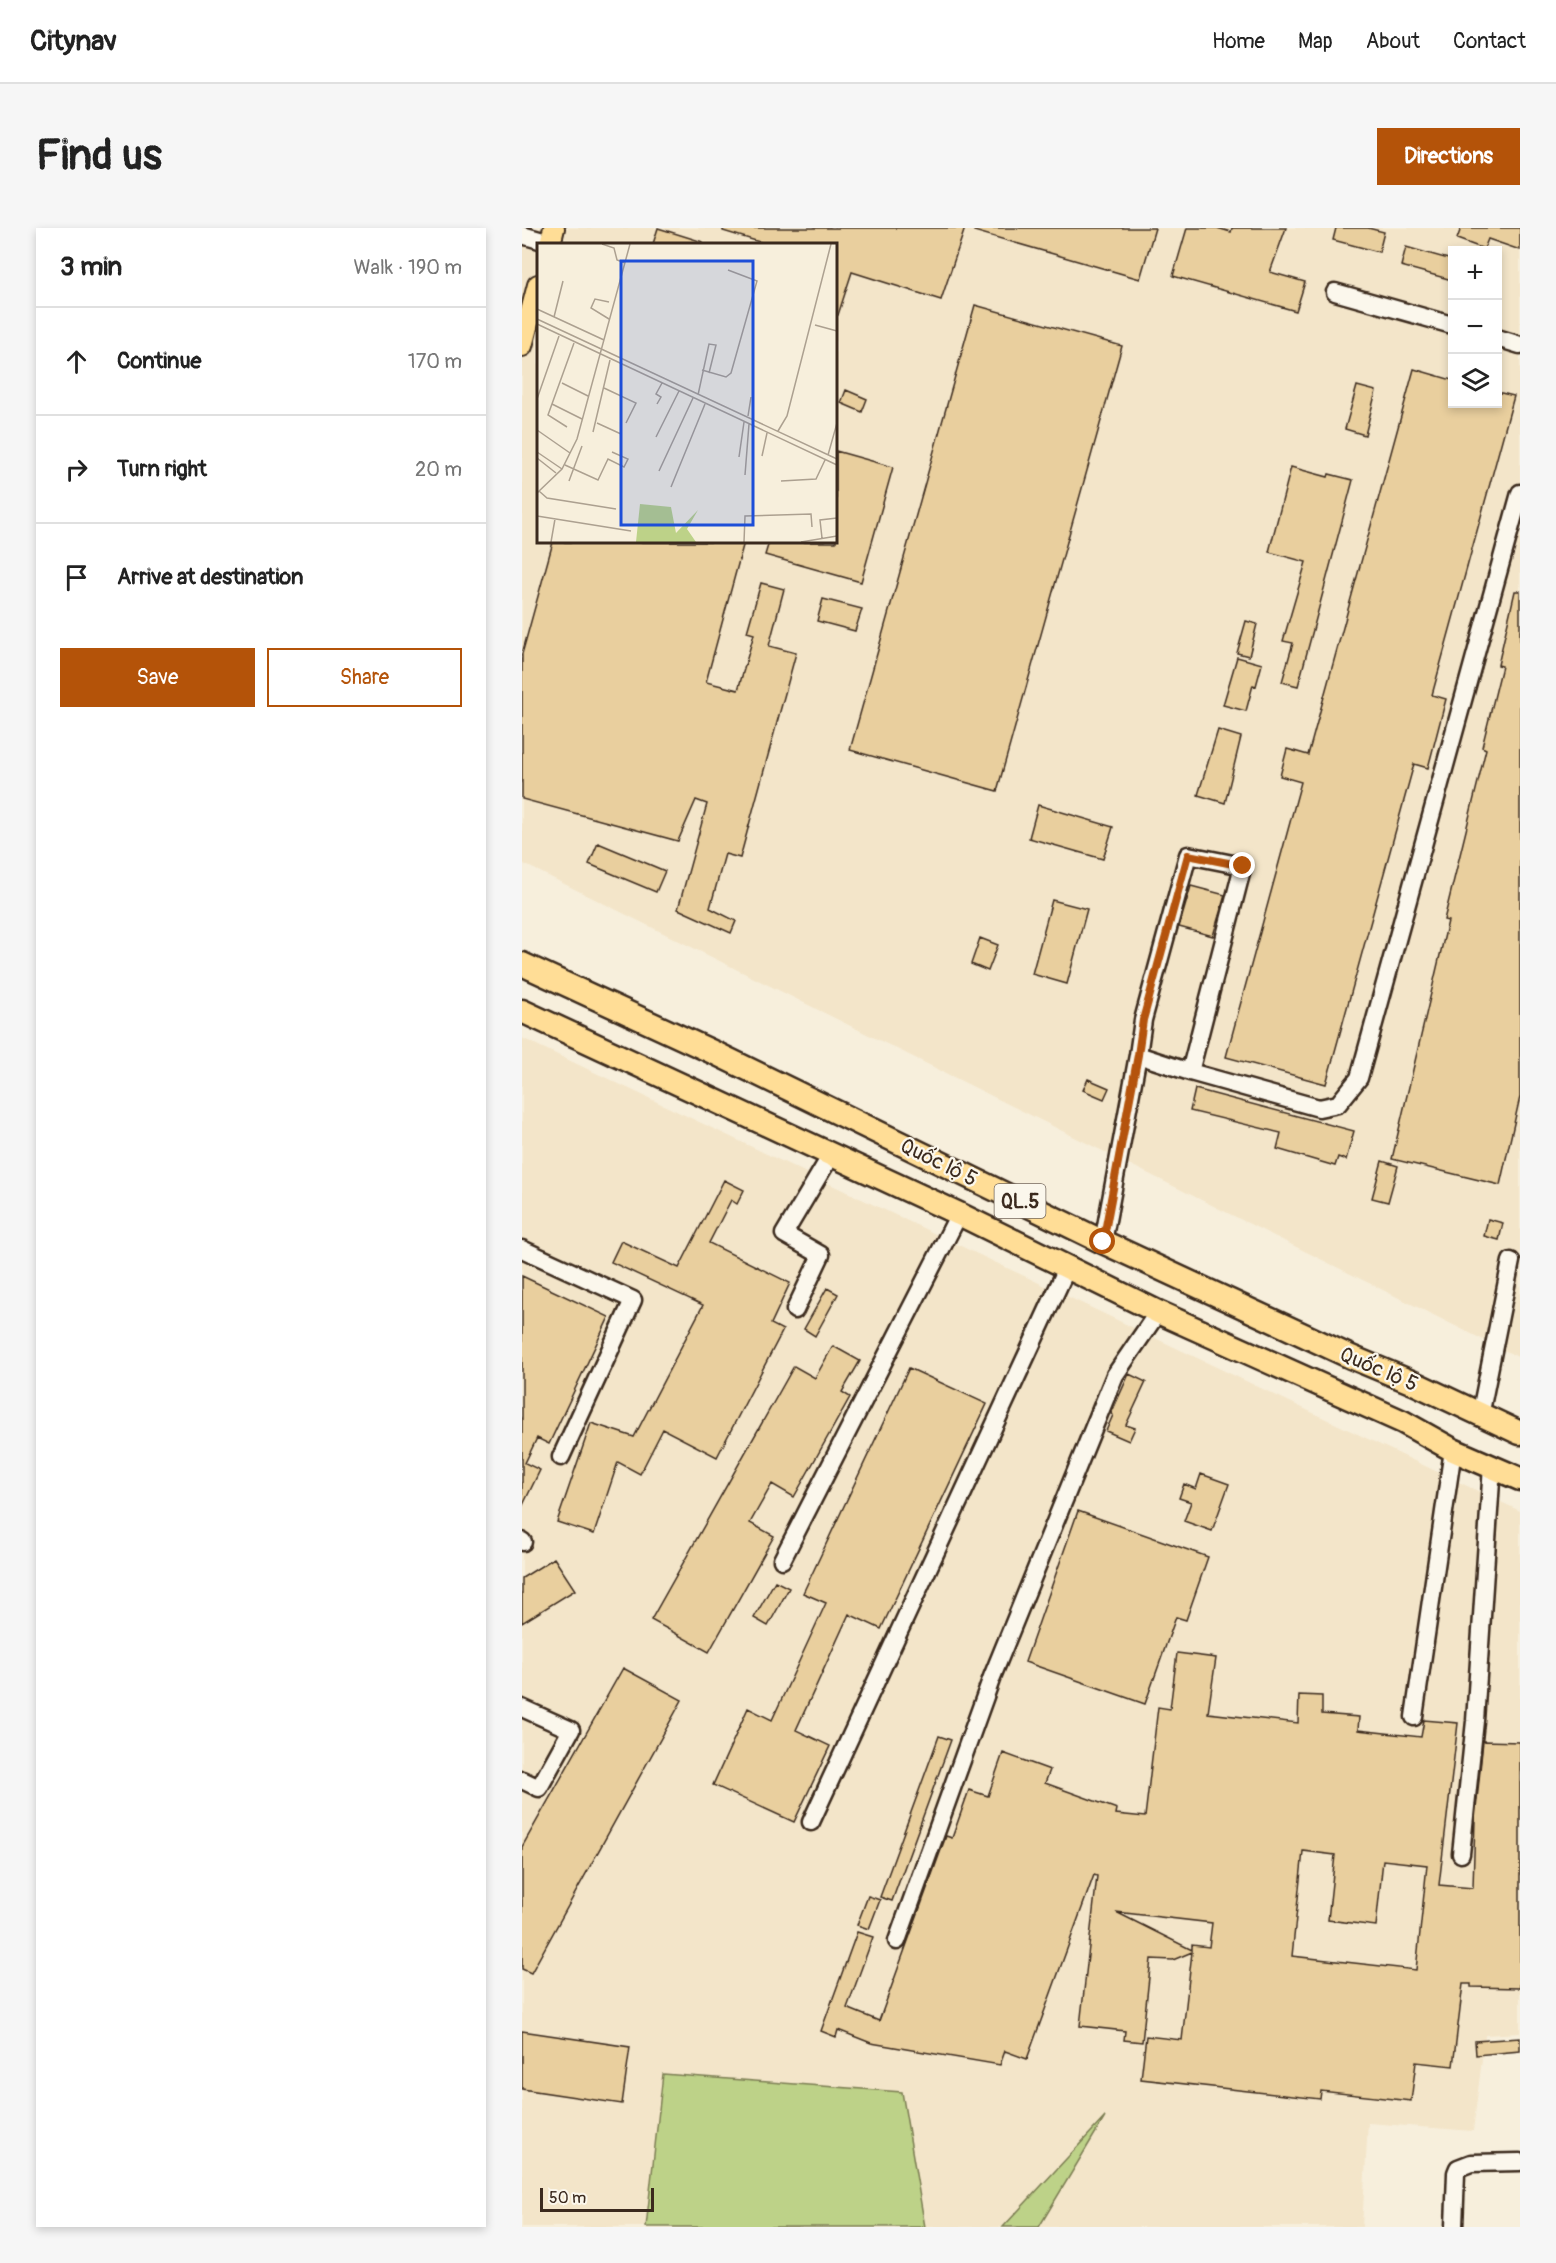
<!DOCTYPE html>
<meta charset="utf-8">
<style>
body{margin:0;font-family:Pangolin,sans-serif;background:#f6f6f6;color:#222}
.controls{position:absolute;right:18px;top:18px;display:grid;overflow:hidden;border-radius:0px;box-shadow:0 3px 9px #0003}
.controls button{width:54px;height:54px;display:grid;place-items:center;padding:0;border:0;border-bottom:2px solid #e0e0e0;background:#fff;color:#222;font:30px sans-serif}
.scale{position:absolute;left:18px;bottom:15px;width:114px;box-sizing:border-box;padding-left:6px;border:3px solid #3b2a1e;border-top:0;font-size:16px;line-height:21px;white-space:nowrap;color:#3b2a1e;-webkit-text-stroke:4px #fbf7ec;paint-order:stroke}
.stop{position:absolute;width:18px;height:18px;margin:-14px;border:4px solid #b45309;border-radius:50%;background:#fff}
.stop.end{background:#b45309;border-color:#fff;box-shadow:0 2px 6px #0008}
.list{margin:0;padding:0;list-style:none}
h2{display:flex;justify-content:space-between;align-items:center;height:78px;margin:0;padding:0 24px;font-size:26px}
h2 small{font-size:20px;font-weight:400;color:#767676}
.list li{display:grid;grid-template-columns:39px 1fr auto;gap:18px;align-items:center;box-sizing:border-box;height:108px;padding:0 24px;border-top:2px solid #e0e0e0}
.list b{display:block;font-size:22px;white-space:nowrap}
.list em{font-size:20px;font-style:normal;color:#767676}
.actions{display:flex;gap:12px;padding:18px 24px}
.actions a{flex:1;padding:14px 0;border:2px solid #b45309;border-radius:0px;text-align:center;font-size:21px;color:#b45309}
.actions .main{background:#b45309;color:#fff}
.icon{flex:none;width:33px;height:33px;fill:none;stroke:currentColor;stroke-width:2;stroke-linecap:round;stroke-linejoin:round}
.map{position:relative;flex:none;width:998px;height:1999px;overflow:hidden;border-radius:0px}
header{display:flex;align-items:center;gap:36px;box-sizing:border-box;height:84px;padding:0 30px;background:#fff;border-bottom:2px solid #e0e0e0}
header strong{font-size:28px}
nav{display:flex;gap:33px;margin-inline-start:auto;font-size:21px}
.intro{display:flex;align-items:center;justify-content:space-between;box-sizing:border-box;height:144px;padding:0 36px}
h1{margin:0;font-size:42px}
.button{padding:15px 27px;border-radius:0px;background:#b45309;color:#fff;font-size:21px;font-weight:700}
main{display:flex;gap:36px;padding:0 36px}
aside{flex:1;background:#fff;border-radius:0px;box-shadow:0 3px 9px #0003}
.map>svg:first-child{display:block}
.built{fill:#f3e5c9;fill-rule:evenodd}
.green{fill:#bdd288;stroke:#7c7e53;stroke-width:1.5}
.building{fill:#e9cf9e;stroke:#3b2a1e;stroke-width:1.5;fill-rule:evenodd}
.lines{fill:none;stroke-linecap:round;stroke-linejoin:round}
.minor-casing{stroke:#3b2a1e;stroke-width:21}
.major-casing{stroke:#3b2a1e;stroke-width:24}
.highway-casing{stroke:#3b2a1e;stroke-width:27}
.minor{stroke:#fbf7ec;stroke-width:16}
.major{stroke:#ffdd96;stroke-width:20}
.highway{stroke:#ffdd96;stroke-width:22}
.route{stroke:#b45309;stroke-width:8}
.labels{text-anchor:middle;stroke-width:4.5;stroke-linejoin:round;paint-order:stroke}
.shield{fill:#fbf7ec;stroke:#75685c;stroke-width:1.5}
.shield-label{font-size:20px;font-weight:bold;fill:#3b2a1e}
.street-label{font-size:21px;fill:#3b2a1e;stroke:#fbf7ec}
.inset-road{fill:none;stroke:#aca090;stroke-width:1.5}
.view{fill:#1d4ed8;fill-opacity:0.15;stroke:#1d4ed8;stroke-width:3}
.inset-edge{fill:none;stroke:#3b2a1e;stroke-width:3}
</style>
<header>
<strong>Citynav</strong>
<nav><a>Home</a><a>Map</a><a>About</a><a>Contact</a></nav>
</header>
<div class="intro"><h1>Find us</h1><a class="button">Directions</a></div>
<main>
<aside>
<h2>3 min<small>Walk · 190 m</small></h2>
<ul class="list">
<li><svg class="icon" aria-label="ahead" viewBox="0 0 24 24"><path d="M12 20V5M6 11l6-6 6 6"/></svg><div><b>Continue</b></div><em>170 m</em></li>
<li><svg class="icon" aria-label="right" viewBox="0 0 24 24"><path d="M7 20v-9h11M14 6l5 5-5 5"/></svg><div><b>Turn right</b></div><em>20 m</em></li>
<li><svg class="icon" aria-label="arrive" viewBox="0 0 24 24"><path d="M6 21V4h12l-3 4 3 4H6"/></svg><div><b>Arrive at destination</b></div></li>
</ul>
<div class="actions"><a class="main">Save</a><a>Share</a></div>
</aside>
<div class="map">
<svg width="998" height="1999" viewBox="0 0 998 1999">
<rect width="100%" height="100%" fill="#f7efdc"/>
<filter id="ink" filterUnits="userSpaceOnUse"><feTurbulence type="fractalNoise" baseFrequency=".0167" numOctaves="2"/><feDisplacementMap in="SourceGraphic" scale="12" xChannelSelector="R" yChannelSelector="G"/><feConvolveMatrix kernelMatrix="1 2 1 2 8 2 1 2 1" color-interpolation-filters="sRGB"/></filter>
<g filter="url(#ink)">
<path class="built" d="M0,0H998V1130L0,635ZM16,16H314V314H16ZM930,22H975V176H930Z
M0,810L998,1283V1805L963,1807L951,1903L846,1895L840,1999H0Z"/>
<path class="green" d="M141,1846L380,1864L403,1999H124Z
M583,1889L517,1999H481Z"/>
<path class="building" d="M136,0L181,14V16H131Z
M201,0H443L419,72L330,44L316,87L314,86V16H244L201,3Z
M452,0H633L618,51L452,3Z
M665,0H695L709,4L710,0H764L748,44L783,54L774,83L651,48Z
M814,0H846L862,4L857,24L811,12Z
M939,0H998V22L966,11L962,21L935,11Z
M884,19L930,32V52L879,38Z
M453,77L600,118L475,563L328,522Z
M892,141L930,152V176H975V164L992,168L910,467L924,471L906,540L892,536L804,856L704,829L779,554L758,548L765,521L786,527Z
M835,158L854,163L843,207L823,201Z
M324,162L345,171L340,184L319,175Z
M314,223L371,239L339,354L243,327L247,314H314Z
M769,239L806,249L807,246L831,252L776,458L760,454L771,415L761,413L784,334L747,324Z
M31,314H222L184,454L216,462L232,406L225,404L239,355L262,361L247,418L274,425L218,630L203,626L188,680L214,693L209,705L156,681L185,576L174,572L156,613L0,571V426Z
M993,363H998V869L978,957L870,931L926,693L922,692L964,521L960,519L980,438L976,437Z
M301,371L340,381L333,403L295,393Z
M724,393L735,396L727,428L715,425Z
M715,429L740,436L734,458L731,457L724,483L701,477Z
M696,502L719,509L703,575L676,567Z
M516,577L591,599L581,631L507,610Z
M76,615L143,643L134,664L67,636Z
M669,658L703,667L691,708L657,699Z
M530,672L565,681L545,756L510,746Z
M458,710L476,717L466,743L449,736Z
M566,851L587,860L582,871L561,862Z
M673,861L832,903L824,932L816,929L813,938L755,921L759,905L668,883Z
M860,933L876,938L866,974L850,970Z
M202,952L222,962L215,976L209,972L187,1015L268,1055L249,1096L261,1102L195,1229L141,1201L118,1246L96,1234L72,1306L35,1294L69,1195L112,1209L181,1077L89,1034L99,1013L157,1040Z
M966,991L981,995L977,1012L962,1008Z
M0,1048L87,1089L27,1216L15,1210L3,1235L18,1242L0,1279Z
M305,1060L316,1066L293,1108L282,1101Z
M311,1118L338,1133L320,1164L328,1169L272,1269L250,1256L228,1295L252,1308L187,1424L129,1392L272,1138L293,1150Z
M387,1140L465,1176L359,1401L327,1386L274,1502L308,1518L272,1594L191,1557L226,1480L250,1492L304,1375L281,1365Z
M607,1146L624,1154L604,1197L613,1200L607,1213L584,1203L591,1187L589,1186Z
M679,1246L707,1256L690,1303L662,1293L669,1274L657,1270L662,1256L674,1261Z
M556,1283L686,1329L664,1392L654,1389L623,1476L503,1434Z
M32,1330L53,1362L0,1395V1350Z
M253,1353L267,1360L246,1398L232,1390Z
M655,1425L694,1430L686,1485L776,1495L777,1467L800,1468V1486L837,1489L836,1502L899,1509L902,1492L936,1495L917,1657L951,1660L953,1591L961,1513L998,1514V1760L949,1759V1756H941L931,1838L894,1834L889,1873L799,1863L798,1871L619,1851L624,1808L660,1812L670,1724L651,1732L629,1731L620,1814L602,1812L603,1803L558,1798L575,1648L572,1647L505,1831L483,1823L478,1837L349,1815L316,1802L314,1809L299,1803L335,1704L351,1709L325,1780L357,1793L424,1608L430,1610L447,1562L466,1568L481,1525L528,1542L523,1555L595,1581L594,1586L623,1589L636,1479L648,1481ZM781,1623L813,1627L806,1692L854,1698L861,1632L905,1637L894,1742L770,1728ZM594,1684L690,1695L687,1719L670,1717V1722Z
M101,1440L160,1472L9,1745L0,1741V1619Z
M417,1508L429,1512L370,1673L358,1669Z
M346,1668L358,1672L347,1701L335,1697Z
M0,1803L108,1819L100,1876L0,1861Z
M998,1810V1823L954,1827L953,1813Z"/>
<g class="lines">
<g class="minor-casing">
<path id="minor" d="M0,7L28,15
M813,64L930,97
M975,110L998,117
M616,827L668,844L797,880L816,876L837,850L998,265
M581,1014L616,827L621,792L666,627L721,638L668,844
M0,1021L111,1072L39,1229
M273,1082L299,1027L262,1006L309,927
M958,1188L989,1033
M0,1313L1,1314
M260,1332L437,986
M0,1480L49,1502L17,1560L0,1552
M892,1489L931,1222
M289,1594L545,1040
M939,1626L953,1493L970,1238
M375,1713L470,1449L593,1147L636,1084
M932,1999L934,1945L936,1940L949,1935L998,1934"/>
</g>
<g class="major-casing">
<path id="major" d="M28,16L32,0
M0,118L16,57"/>
</g>
<g class="highway-casing">
<path id="highway" d="M0,736L195,826L581,1014L829,1129L894,1156L998,1205
M0,783L437,986L636,1084L881,1194L931,1222L998,1251"/>
</g>
<use href="#minor" class="minor"/>
<use href="#major" class="major"/>
<use href="#highway" class="highway"/>
</g>
</g>
<g class="lines" filter="url(#ink)">
<path class="route" d="M581,1014L616,827L621,792L666,627L721,638"/>
</g>
<g class="labels">
<rect class="shield" x="472.5" y="956" width="51" height="34" rx="4.5"/>
<g class="shield-label">
<text x="498" y="980">QL.5</text>
</g>
<g class="street-label">
<text transform="translate(417 934) rotate(26)" y="7">Quốc lộ 5</text>
<text transform="translate(857 1141) rotate(23)" y="7">Quốc lộ 5</text>
</g>
</g>
<g transform="translate(15 15)">
<rect width="300" height="300" fill="#f7efdc"/>
<path d="M103,261L134,264L139,290L161,267L150,286L159,299H99Z" fill="#bdd288"/>
<path class="inset-road" d="M65,1L77,5L80,17L88,20M0,66L67,97M17,74L26,38M0,76L300,216M72,76L54,65L58,56L72,59M0,81L300,222M278,82L300,88M165,127L189,134L194,130L220,38L191,27M25,140L51,153M67,145L99,160L89,180M161,152L172,101L179,102L172,130M0,156L22,93M15,161L45,176M120,161L124,154L119,151L125,140M211,173L214,154M60,180L84,191M30,184L11,172L37,100M0,187L33,210M241,188L250,173L294,1M56,189L73,117M119,194L142,148M0,209L25,226M291,212L300,180M225,213L230,190M202,214L207,179M0,215L19,230M28,222L61,237L71,216L87,224L91,216L75,209M122,228L156,155M208,232L212,181M32,238L45,203M244,238L279,236L288,217M134,244L168,161M2,248L10,255L79,266M0,250L25,226L40,196L93,1M0,273L94,288M285,295L283,277L300,275M14,299L18,276M207,299L208,273L274,271L275,284M264,299L300,293"/>
<path class="view" d="M84,18H216V282H84Z"/>
<rect width="300" height="300" class="inset-edge"/>
</g>
</svg>
<div class="controls">
<button>+</button>
<button>−</button>
<button><svg class="icon" aria-label="layers" viewBox="0 0 24 24"><path d="M12 4l9 5-9 5-9-5zM3 14l9 5 9-5"/></svg></button>
</div>
<div class="scale">50 m</div>
<div class="stop" style="left:581px;top:1014px"></div>
<div class="stop end" style="left:721px;top:638px"></div>
</div>
</main>
